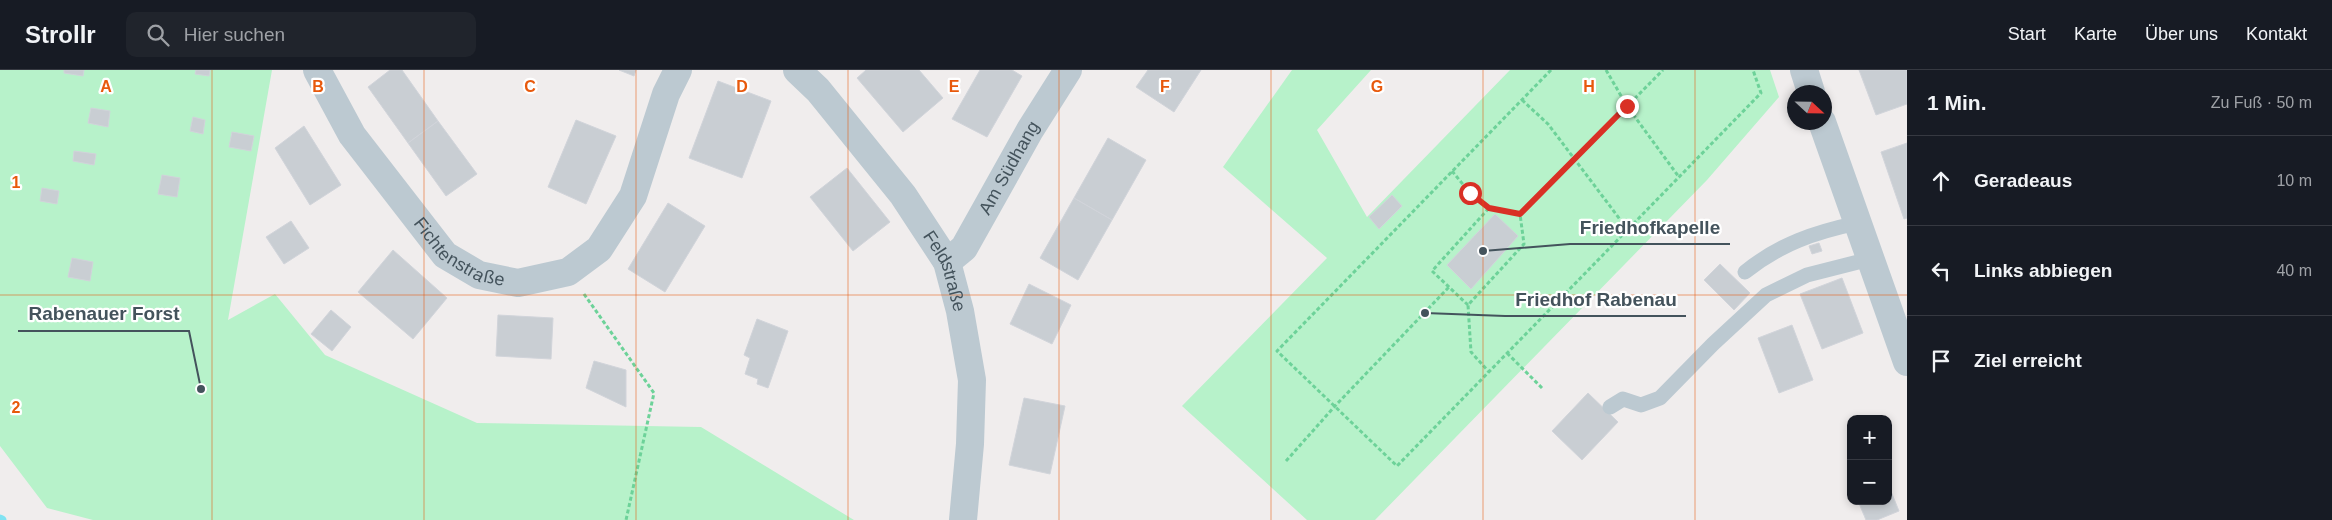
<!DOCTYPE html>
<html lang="de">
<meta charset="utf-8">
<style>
body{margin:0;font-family:Arial,sans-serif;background:#20242c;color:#f1f3f6}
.controls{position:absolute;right:15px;bottom:15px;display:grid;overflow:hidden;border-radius:10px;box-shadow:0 2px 8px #0003}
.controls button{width:45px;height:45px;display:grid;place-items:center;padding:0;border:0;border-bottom:1px solid #363941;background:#171b24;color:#f1f3f6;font:25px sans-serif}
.compass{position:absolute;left:1787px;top:15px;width:45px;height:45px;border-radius:50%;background:#171b24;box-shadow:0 2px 8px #0003;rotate:112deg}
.stop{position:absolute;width:15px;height:15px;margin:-11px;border:4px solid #d93025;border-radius:50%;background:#fff}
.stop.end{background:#d93025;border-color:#fff;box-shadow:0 1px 5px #0008}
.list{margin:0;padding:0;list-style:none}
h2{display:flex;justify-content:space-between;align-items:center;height:65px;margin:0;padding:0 20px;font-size:21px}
h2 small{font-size:16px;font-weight:400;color:#9ea1a6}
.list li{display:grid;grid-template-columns:32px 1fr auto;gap:15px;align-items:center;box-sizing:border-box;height:90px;padding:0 20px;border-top:1px solid #363941}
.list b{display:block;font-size:19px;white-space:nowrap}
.list em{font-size:16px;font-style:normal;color:#9ea1a6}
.icon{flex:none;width:28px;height:28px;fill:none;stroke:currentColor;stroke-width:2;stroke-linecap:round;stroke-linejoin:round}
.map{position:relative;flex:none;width:1907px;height:450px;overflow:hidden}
header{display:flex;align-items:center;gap:30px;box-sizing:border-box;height:70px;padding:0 25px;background:#171b24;border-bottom:1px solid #363941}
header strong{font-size:24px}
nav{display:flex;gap:28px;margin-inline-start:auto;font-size:18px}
.search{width:350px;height:45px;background:#20242c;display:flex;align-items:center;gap:12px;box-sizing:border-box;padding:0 18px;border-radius:10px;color:#9ea1a6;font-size:19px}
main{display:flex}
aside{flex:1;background:#171b24}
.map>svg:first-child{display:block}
.green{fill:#b7f2ca}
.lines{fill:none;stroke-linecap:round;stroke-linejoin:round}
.stream{stroke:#81e3f2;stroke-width:9}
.building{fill:#c9ced3;stroke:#d1d4da}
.path{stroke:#6dd299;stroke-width:3;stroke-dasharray:4 2.5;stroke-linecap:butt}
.service{stroke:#bcc9d1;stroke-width:15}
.minor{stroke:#bcc9d1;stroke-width:28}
.tertiary{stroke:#bcc9d1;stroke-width:28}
.route{stroke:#d93025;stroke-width:6}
.grid{fill:none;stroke:#e8590c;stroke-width:1;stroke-opacity:0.55}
.labels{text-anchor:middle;stroke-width:4.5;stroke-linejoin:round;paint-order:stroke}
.street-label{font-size:18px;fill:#44535c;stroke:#fff}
.grid-label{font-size:16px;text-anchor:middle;font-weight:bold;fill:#e8590c;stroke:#fff;stroke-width:4.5;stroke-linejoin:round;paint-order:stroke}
.leader{fill:none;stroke:#44535c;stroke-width:2}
.callout-dot{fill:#44535c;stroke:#fff;stroke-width:2}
.callout-label{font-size:19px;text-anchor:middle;font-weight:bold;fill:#44535c;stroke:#fff;stroke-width:4.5;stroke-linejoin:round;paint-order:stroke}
</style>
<header>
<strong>Strollr</strong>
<div class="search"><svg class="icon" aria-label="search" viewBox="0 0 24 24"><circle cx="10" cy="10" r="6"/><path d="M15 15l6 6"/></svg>Hier suchen</div>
<nav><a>Start</a><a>Karte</a><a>Über uns</a><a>Kontakt</a></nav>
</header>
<main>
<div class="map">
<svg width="1907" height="450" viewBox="0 0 1907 450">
<rect width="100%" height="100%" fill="#f0eded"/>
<path class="green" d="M0,0H272L228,250L275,224L325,285L477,353L701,357L854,450H93L47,438L0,376Z
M1292,0H1371L1317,60L1367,147L1510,0H1770L1779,27L1707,110L1375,450H1307L1182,336L1327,188L1223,97Z"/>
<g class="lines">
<path class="stream" d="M0,449L2,450"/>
</g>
<path class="building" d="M64,0H84L83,6L64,3Z
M196,0H210L209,6L195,4Z
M390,0H402L438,51L408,73L368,17Z
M619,0H636L634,6Z
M866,0H919L943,28L903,62L857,8Z
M980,0H1012L1022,6L987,67L952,49Z
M1148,0H1201L1174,42L1136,17Z
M1859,0H1907V34L1876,45Z
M718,11L771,31L742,108L689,88Z
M91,38L110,41L108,57L88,53Z
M193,47L205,50L203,64L190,61Z
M576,50L616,66L586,134L548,117Z
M438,51L477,104L446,126L408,73Z
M304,56L341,115L310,135L275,78Z
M232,62L254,66L251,81L229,77Z
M1108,68L1146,90L1112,150L1074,128Z
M1907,73V148L1904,149L1881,82Z
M74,81L96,84L94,95L73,91Z
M847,98L890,152L853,181L810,127Z
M162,105L180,108L177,127L158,124Z
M42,118L59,121L57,134L40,131Z
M1392,125L1402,136L1379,159L1369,147Z
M1074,128L1112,150L1078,210L1040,188Z
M668,133L705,156L665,222L628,199Z
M1495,144L1518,166L1471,219L1447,195Z
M291,151L309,178L284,194L266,167Z
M1819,173L1822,181L1812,184L1809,176Z
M393,180L447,228L413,269L358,222Z
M72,188L93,192L90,211L68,207Z
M1720,194L1750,223L1734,240L1704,210Z
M1842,208L1863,263L1822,279L1800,224Z
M1029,214L1071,235L1052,274L1010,254Z
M331,240L351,257L332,281L311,264Z
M498,245L553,248L551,289L496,286Z
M757,249L788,261L768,318L757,314L758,309L745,304L750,288L744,285Z
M1792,255L1813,310L1779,323L1758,268Z
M594,291L626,300V337L586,318Z
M1588,323L1618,352L1582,390L1552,361Z
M1024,328L1065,336L1050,404L1009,395Z
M1888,414L1899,441L1877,450H1866L1858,431H1888Z"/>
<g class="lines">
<path class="path" d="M1551,0L1277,281L1397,396L1761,23L1753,0
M1606,0L1627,36L1679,107
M1522,30L1548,54L1628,160
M1452,101L1470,123L1489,138
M1520,144L1663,0
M584,224L654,323L626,450
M1468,235L1432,201L1489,138L1520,144L1524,174L1468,235L1471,282L1489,302
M1507,283L1543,319
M1286,391L1335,336L1449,217"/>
<path class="service" d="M1745,202C1780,174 1815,162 1858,153
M1610,337L1623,329L1641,335L1660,328L1713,274L1766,225L1807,205L1870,189"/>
<g class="minor">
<path id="s1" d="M317,0L352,65L445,185L479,205L518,213L568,202L599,179L633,126L666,24L678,0"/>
<path id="s2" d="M797,0L818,20L903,125L947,192L960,241L972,310L970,374L963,450"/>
<path id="s3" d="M947,192L964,178L1030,60L1068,0"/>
</g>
<path class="tertiary" d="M1804,0L1811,22
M1822,52L1907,292"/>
</g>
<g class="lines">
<path class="route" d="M1470,123L1489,138L1520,144L1627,36"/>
</g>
<path class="grid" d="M212,0V450M424,0V450M636,0V450M848,0V450M1059,0V450M1271,0V450M1483,0V450M1695,0V450M0,225H1907"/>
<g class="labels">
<g class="street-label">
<text dy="6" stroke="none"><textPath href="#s3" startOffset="114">Am Südhang</textPath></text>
<text dy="6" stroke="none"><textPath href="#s1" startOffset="236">Fichtenstraße</textPath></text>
<text dy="6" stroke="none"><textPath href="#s2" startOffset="252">Feldstraße</textPath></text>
</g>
</g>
<g class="grid-label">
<text x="106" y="22">A</text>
<text x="318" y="22">B</text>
<text x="530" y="22">C</text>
<text x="742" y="22">D</text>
<text x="954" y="22">E</text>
<text x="1165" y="22">F</text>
<text x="1377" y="22">G</text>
<text x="1589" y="22">H</text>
<text x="16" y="118">1</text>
<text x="16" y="343">2</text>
</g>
<path class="leader" d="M1483 181L1570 174H1730M1425 243L1505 246H1686M201 319L189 261H18"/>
<g class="callout-dot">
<circle cx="1483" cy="181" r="5"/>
<circle cx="1425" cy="243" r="5"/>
<circle cx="201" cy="319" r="5"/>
</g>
<g class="callout-label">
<text x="1650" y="164">Friedhofkapelle</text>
<text x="1596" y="236">Friedhof Rabenau</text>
<text x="104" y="250">Rabenauer Forst</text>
</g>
</svg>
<div class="controls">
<button>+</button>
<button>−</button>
</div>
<svg class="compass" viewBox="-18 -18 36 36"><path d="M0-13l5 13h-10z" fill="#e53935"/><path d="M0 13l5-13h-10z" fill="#9ea1a6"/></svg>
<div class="stop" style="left:1470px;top:123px"></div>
<div class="stop end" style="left:1627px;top:36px"></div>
</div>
<aside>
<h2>1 Min.<small>Zu Fuß · 50 m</small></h2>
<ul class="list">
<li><svg class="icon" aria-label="ahead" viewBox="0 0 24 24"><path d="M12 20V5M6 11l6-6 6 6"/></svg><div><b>Geradeaus</b></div><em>10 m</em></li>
<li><svg class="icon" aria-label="left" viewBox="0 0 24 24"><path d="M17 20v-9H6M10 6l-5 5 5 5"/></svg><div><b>Links abbiegen</b></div><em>40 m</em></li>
<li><svg class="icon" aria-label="arrive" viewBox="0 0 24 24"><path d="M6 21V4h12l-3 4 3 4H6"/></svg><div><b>Ziel erreicht</b></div></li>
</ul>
</aside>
</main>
